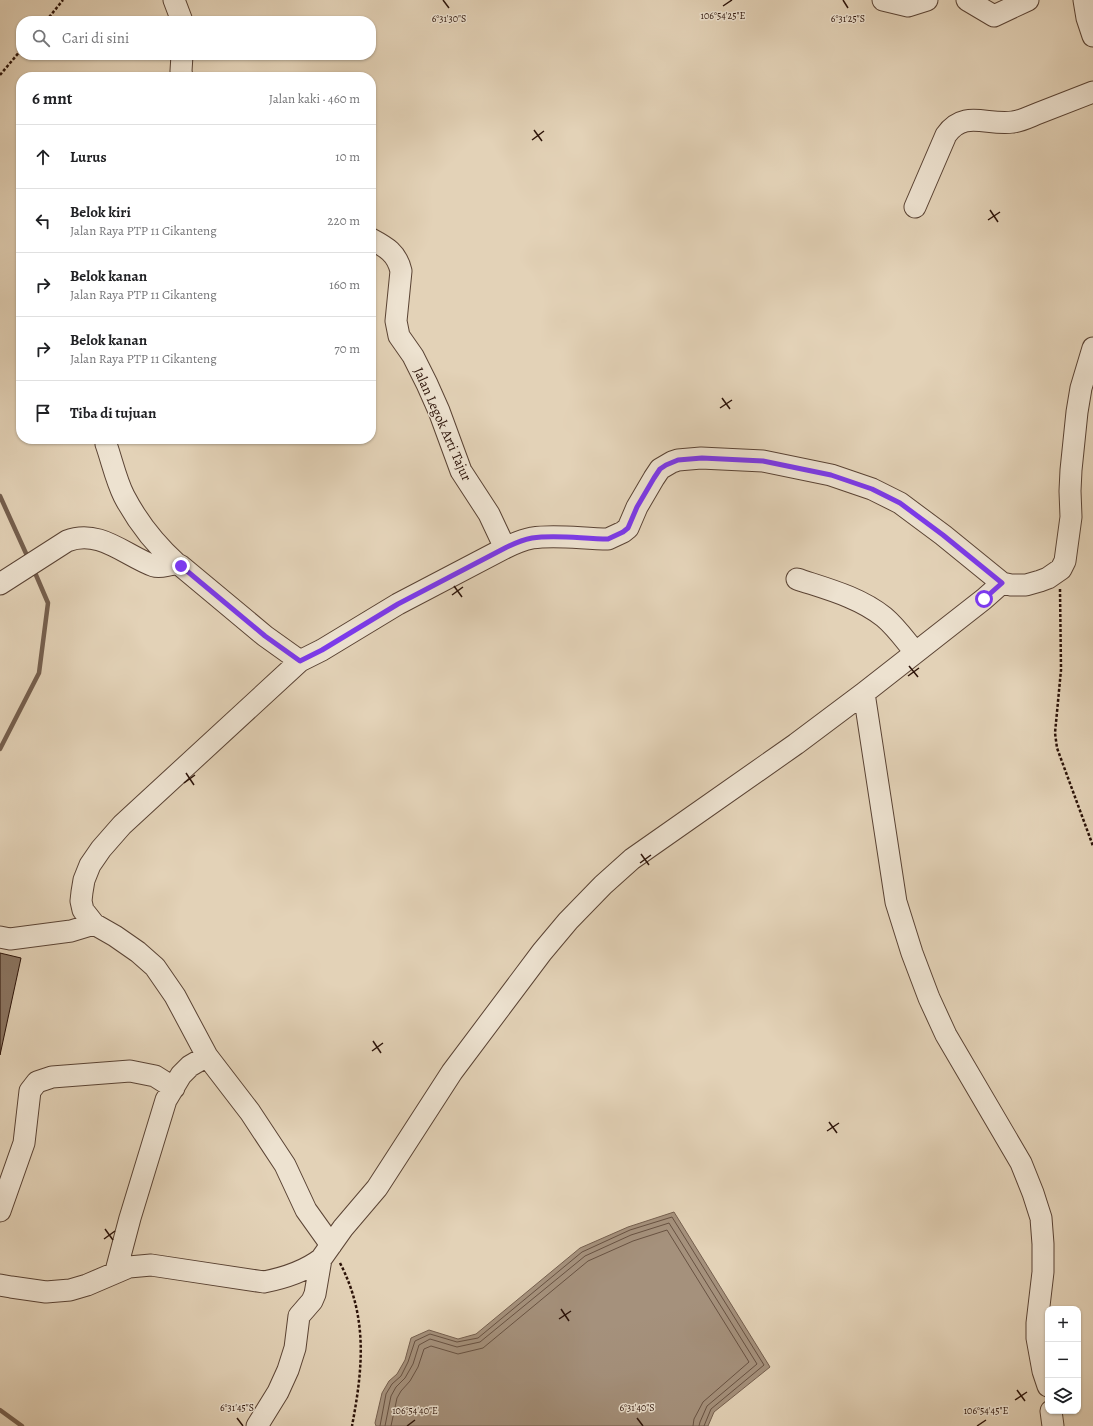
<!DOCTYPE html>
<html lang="id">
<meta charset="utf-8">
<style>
body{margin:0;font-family:Alegreya,serif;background:#f6f6f6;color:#202124}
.controls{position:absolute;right:12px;bottom:12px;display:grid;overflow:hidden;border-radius:8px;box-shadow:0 1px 3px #0004}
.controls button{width:36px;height:36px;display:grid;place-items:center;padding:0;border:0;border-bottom:1px solid #e0e0e0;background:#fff;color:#202124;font:20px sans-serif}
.stop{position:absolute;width:12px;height:12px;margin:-9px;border:3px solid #7c3aed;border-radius:50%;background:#fff}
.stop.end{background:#7c3aed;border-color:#fff;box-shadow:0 1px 4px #0008}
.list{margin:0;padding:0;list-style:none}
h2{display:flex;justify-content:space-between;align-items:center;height:52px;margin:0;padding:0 16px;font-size:17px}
h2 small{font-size:13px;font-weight:400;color:#757577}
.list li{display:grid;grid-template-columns:26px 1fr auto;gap:12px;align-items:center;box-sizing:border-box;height:64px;padding:0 16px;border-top:1px solid #e0e0e0}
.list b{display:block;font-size:15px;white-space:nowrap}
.list p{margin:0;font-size:13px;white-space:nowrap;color:#757577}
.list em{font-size:13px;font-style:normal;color:#757577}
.icon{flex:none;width:22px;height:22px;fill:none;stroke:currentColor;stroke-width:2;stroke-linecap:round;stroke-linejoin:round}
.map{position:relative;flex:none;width:1093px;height:1426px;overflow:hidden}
.search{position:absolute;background:#fff;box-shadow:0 1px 3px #0004;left:16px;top:16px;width:360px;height:44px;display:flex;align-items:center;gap:10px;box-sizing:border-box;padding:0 14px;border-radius:16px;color:#757577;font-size:15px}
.panel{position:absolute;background:#fff;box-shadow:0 1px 3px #0004;left:16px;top:72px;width:360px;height:372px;border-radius:16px}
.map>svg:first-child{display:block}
.water{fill:#a5917c;stroke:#755f4e}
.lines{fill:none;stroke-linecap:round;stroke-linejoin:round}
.shore{stroke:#685242;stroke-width:1}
.stream{stroke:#755f4e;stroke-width:4.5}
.building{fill:#8b7663;stroke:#2c1309}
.minor-casing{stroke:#5a4334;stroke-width:23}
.path{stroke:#2c1309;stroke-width:2.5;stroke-dasharray:3 2;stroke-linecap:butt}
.minor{stroke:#ede2d0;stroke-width:21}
.route{stroke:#7c3aed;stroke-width:5}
.ticks{fill:none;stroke:#2c1309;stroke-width:1.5}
.labels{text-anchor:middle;stroke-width:3;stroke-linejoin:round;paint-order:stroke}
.street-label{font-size:14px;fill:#2c1309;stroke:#ede2d0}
.ticks-label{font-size:10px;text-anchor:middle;fill:#2c1309;stroke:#ede2d0;stroke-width:3;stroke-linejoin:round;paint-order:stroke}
</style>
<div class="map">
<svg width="1093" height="1426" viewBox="0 0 1093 1426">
<rect width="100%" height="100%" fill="#e3d2b7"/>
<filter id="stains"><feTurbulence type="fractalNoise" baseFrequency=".005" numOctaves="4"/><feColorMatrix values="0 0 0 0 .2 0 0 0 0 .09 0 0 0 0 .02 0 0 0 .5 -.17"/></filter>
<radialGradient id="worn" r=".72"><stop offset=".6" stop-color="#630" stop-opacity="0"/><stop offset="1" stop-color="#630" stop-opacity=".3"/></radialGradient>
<path class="water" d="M674,1212L770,1367L714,1412L708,1426H376L375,1423L382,1393L389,1381L397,1374L405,1360L411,1338L429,1330L458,1339L476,1334L580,1248L628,1227Z"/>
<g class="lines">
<path class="shore" d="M380,1426L386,1394L392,1384L401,1376L408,1362L415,1341L430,1334L457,1342L478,1338L582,1252L630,1230L672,1217L764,1365L711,1409L704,1426
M385,1426L391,1396L396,1387L405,1378L413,1364L419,1345L430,1339L457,1347L480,1342L585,1256L631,1235L669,1223L757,1364L707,1406L700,1422L699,1426
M391,1426L397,1398L401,1391L410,1381L418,1367L424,1349L431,1346L458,1354L483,1348L588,1261L633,1241L667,1230L749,1362L703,1402L694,1419L693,1426"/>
<path class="stream" d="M0,496L29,560
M0,749L39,673L48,603L33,568
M0,1410L22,1426"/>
</g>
<path class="building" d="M0,953L21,958L0,1055Z"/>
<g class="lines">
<g class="minor-casing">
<path id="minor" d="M174,0L182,21
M883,0L908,6L927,0
M967,0L994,16L1028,0
M1084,0L1087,18L1093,36
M182,55L181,71L182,77
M915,207L946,135C964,109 987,126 1013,122C1022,121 1031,116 1039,113C1057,106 1075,99 1093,92
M371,239C386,247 397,253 401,271L396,321L399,336L413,356L427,384L439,411L461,471L489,514L505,548
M106,444C112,461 116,480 124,496C137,521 156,545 177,564
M797,579C827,589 859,597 884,617C896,627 905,640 915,652
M0,584L67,541C99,528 126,556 154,566C163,569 173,561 181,566L265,636L300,661L322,650L398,604L505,548C513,544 522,540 532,538C556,534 583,539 608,539L623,532L628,528L637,507L654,478L660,469L672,462L678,460L701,458L763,461L831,475L872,489L900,503L943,535L1002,583L1011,585H1026L1040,581L1048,578L1061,569L1065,561L1071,517L1070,491L1071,470L1077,412L1081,388L1093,348
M300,661L122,825L101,849L90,865L84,880L82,892L81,901L83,910L94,924L115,936L138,952L155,967L175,996L207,1056L250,1112L285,1165L306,1210L331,1245
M864,693L896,902L912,953L929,998L946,1035L1021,1163L1033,1193L1041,1218L1043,1244V1272L1037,1323V1338L1043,1371L1048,1386
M0,937L10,939L71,931L94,924
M0,1211L24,1143L30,1091L37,1082L52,1077L130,1071L155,1076L174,1088
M116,1271L130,1218L166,1100L181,1075L190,1066L207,1056
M0,1285L11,1287L46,1292L70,1290L87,1285L129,1267L151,1265L264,1282C284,1278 304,1272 321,1259
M1051,1411L1053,1426
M257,1426L278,1392L288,1370L295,1348L299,1316L312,1301L315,1294L321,1259L343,1228L377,1188L452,1072L542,952L568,921L603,885L632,859L796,744L864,693L984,599L1002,583"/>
</g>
<path class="path" d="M46,21L63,0
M0,75L21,50
M1060,589L1061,670L1055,733L1057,748L1093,846
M340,1263C368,1317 363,1368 352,1426"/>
<use href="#minor" class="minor"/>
</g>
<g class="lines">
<path class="route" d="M181,566L265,636L300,661L322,650L398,604L505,548C513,544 522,540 532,538C556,534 583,539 608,539L623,532L628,528L637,507L654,478L660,469L666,465L678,460L702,458L763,461L831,475L872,489L900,503L943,535L1002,583L984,599"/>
</g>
<path class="ticks" d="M443,0L449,8M843,0L848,8M723,6L732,0M534,130L542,141M532,140L544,131M990,210L998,222M988,220L1000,212M722,398L730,409M720,408L732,400M454,586L462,597M452,595L463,587M909,666L918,677M908,676L919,668M186,773L194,785M184,783L195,775M641,854L649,865M640,863L651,855M373,1041L381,1053M372,1051L383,1043M829,1122L837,1133M827,1131L839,1123M105,1229L113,1240M104,1239L115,1231M561,1309L569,1321M559,1319L571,1311M1017,1390L1025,1401M1015,1400L1027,1392M237,1418L243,1426M637,1418L643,1426M407,1426L415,1420M977,1426L986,1420"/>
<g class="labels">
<g class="street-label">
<text transform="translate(443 424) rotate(66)" y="5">Jalan Legok Arti Tajur</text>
</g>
</g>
<g class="ticks-label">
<text x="723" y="19">106°54'25"E</text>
<text x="449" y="22">6°31'30"S</text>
<text x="848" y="22">6°31'25"S</text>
<text x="237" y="1411">6°31'45"S</text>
<text x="637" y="1411">6°31'40"S</text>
<text x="415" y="1414">106°54'40"E</text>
<text x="986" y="1414">106°54'45"E</text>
</g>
<rect width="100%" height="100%" filter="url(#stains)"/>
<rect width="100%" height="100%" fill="url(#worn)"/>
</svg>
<div class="controls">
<button>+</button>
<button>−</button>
<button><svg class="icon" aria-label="layers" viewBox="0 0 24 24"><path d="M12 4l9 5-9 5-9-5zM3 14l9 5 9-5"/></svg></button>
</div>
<div class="stop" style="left:984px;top:599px"></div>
<div class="stop end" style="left:181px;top:566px"></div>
<div class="search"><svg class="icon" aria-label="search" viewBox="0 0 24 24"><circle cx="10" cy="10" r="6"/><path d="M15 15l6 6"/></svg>Cari di sini</div>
<section class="panel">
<h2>6 mnt<small>Jalan kaki · 460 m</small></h2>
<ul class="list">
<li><svg class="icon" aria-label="ahead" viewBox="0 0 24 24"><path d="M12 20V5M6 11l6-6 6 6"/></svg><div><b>Lurus</b></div><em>10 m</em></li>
<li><svg class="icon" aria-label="left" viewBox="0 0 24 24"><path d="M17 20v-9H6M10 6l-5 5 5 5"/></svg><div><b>Belok kiri</b><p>Jalan Raya PTP 11 Cikanteng</p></div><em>220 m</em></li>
<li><svg class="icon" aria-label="right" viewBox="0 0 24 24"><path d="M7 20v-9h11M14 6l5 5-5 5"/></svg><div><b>Belok kanan</b><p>Jalan Raya PTP 11 Cikanteng</p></div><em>160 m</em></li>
<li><svg class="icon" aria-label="right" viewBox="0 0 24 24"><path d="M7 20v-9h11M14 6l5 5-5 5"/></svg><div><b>Belok kanan</b><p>Jalan Raya PTP 11 Cikanteng</p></div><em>70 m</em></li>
<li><svg class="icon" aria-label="arrive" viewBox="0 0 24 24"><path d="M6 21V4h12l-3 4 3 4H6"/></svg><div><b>Tiba di tujuan</b></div></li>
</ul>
</section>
</div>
